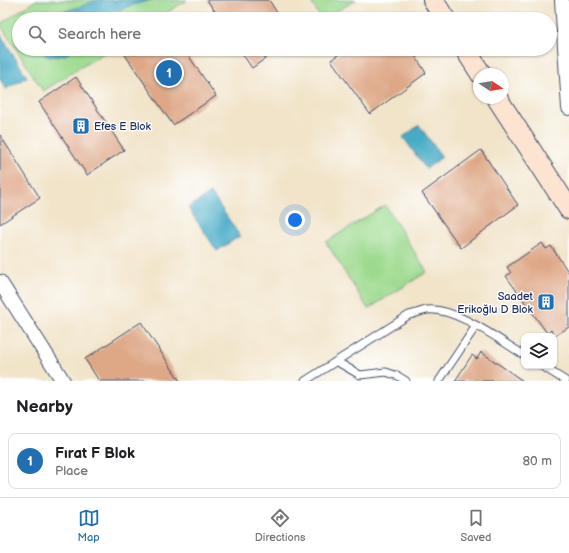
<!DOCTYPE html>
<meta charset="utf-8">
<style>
body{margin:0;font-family:"Balsamiq Sans",sans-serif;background:#f2f2f2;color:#202124}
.controls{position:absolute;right:12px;bottom:12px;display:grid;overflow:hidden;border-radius:8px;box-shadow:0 1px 3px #0004}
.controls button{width:36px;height:36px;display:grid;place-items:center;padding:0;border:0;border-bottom:1px solid #e0e0e0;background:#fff;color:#202124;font:20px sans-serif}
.compass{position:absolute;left:473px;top:68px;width:36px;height:36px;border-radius:50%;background:#fff;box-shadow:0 1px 3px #0004;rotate:102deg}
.you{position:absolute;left:295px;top:220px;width:14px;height:14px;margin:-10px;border:3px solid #fff;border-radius:50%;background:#1a73e8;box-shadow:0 0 0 6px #1a73e833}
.badge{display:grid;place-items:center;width:26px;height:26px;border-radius:50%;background:#1f6fb2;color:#fff;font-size:13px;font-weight:700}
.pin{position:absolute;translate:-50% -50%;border:2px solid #fff;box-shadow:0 1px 4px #0006}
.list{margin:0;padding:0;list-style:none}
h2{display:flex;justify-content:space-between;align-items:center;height:52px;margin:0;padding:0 16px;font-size:17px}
h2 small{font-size:13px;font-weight:400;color:#757577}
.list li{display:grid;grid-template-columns:26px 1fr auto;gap:12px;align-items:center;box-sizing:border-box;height:56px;margin:0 8px 8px;padding:0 8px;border:1px solid #e0e0e0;border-radius:8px}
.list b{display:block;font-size:15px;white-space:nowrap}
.list p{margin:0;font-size:13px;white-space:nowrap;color:#757577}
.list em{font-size:13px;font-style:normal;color:#757577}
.icon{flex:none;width:22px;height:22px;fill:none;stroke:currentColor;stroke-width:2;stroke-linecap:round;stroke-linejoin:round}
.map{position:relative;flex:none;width:569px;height:381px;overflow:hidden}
.search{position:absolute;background:#fff;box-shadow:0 1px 3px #0004;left:12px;right:12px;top:12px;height:44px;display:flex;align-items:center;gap:10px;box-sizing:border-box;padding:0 14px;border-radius:22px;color:#757577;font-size:15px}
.sheet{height:116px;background:#fff}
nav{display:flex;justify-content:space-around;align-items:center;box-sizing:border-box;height:56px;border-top:1px solid #e0e0e0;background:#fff;font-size:11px;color:#757577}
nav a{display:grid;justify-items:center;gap:2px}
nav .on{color:#1f6fb2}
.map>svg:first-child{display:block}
.green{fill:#9dda8e;stroke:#5c8476}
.water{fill:#46abc6;stroke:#306d92}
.building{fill:#dea887}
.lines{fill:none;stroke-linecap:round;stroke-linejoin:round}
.lane-casing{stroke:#3b4a6e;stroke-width:9}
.street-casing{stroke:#3b4a6e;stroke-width:16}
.secondary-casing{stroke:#3b4a6e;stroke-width:22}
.lane{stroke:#fff;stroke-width:7}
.street{stroke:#fff;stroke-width:14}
.secondary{stroke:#fde4d1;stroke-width:20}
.labels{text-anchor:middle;stroke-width:3;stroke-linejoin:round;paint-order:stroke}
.poi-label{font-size:11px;fill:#1b2f5e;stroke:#fff;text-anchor:start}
</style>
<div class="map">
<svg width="569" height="381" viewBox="0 0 569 381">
<rect width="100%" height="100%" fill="#fff"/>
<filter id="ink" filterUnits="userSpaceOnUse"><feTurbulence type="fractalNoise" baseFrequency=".025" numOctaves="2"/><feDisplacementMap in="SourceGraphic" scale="8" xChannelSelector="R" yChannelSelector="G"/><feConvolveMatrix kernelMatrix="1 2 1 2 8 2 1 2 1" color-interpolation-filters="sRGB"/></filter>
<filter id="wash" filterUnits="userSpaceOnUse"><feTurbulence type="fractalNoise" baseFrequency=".012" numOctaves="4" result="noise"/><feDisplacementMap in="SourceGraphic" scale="16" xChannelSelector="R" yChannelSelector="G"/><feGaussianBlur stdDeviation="0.9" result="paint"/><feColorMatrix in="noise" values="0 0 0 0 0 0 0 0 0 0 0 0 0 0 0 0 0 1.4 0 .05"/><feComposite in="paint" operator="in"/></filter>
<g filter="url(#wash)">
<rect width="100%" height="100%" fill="#f1e4c9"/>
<path class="green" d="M36,0H187L157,19H19V49H110L43,91L0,24Z
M310,0H356L324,19H321Z
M385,205L427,272L368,309L326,242Z"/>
<path class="water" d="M97,0H152L129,6L101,19H44L50,15L79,7Z
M0,35H1L27,77L6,89L0,79Z
M39,49H73C65,58 57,56 46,56Z
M419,125L442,157L426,169L403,137Z
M211,193L240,236L217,251L188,208Z"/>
<g id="blocks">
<path class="building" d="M207,0H269L281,19H220Z
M121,49H184L216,96L173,125Z
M239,49H279L252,68Z
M346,49H411L426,73L370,114L331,60Z
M76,77L124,150L87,175L39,102Z
M0,135L40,198L0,224Z
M481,150L518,205L461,248L422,193Z
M542,243L546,249L551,246L569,273V327L555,336L551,330L547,333L506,276L511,273L507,267Z
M141,322L180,381H99L85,359Z
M481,352L523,381H455L472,355L477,359Z"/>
</g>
</g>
<g filter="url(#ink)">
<use href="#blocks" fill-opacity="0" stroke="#3b4a6e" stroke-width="1"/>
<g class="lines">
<g class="lane-casing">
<path id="lane" d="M336,361L360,375L386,372L398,376L406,381
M542,366L566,381
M305,381L409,315C415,314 421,311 427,310C454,306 501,341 524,355
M439,381L476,326"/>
</g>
<g class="street-casing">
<path id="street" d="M562,0L569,108
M0,282L63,381"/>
</g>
<g class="secondary-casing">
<path id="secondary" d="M433,0L445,19
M465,49L481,74
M497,98L569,209"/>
</g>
<use href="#lane" class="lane"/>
<use href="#street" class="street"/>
<use href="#secondary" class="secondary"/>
</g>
</g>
<defs>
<g id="building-square" transform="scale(0.9)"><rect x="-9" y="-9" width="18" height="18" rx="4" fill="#1f6fb2" stroke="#fff"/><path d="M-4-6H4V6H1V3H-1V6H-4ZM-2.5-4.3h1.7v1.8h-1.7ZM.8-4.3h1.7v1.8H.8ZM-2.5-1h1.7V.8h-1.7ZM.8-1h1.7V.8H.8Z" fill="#fff"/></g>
</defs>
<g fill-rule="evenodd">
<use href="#building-square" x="81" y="126"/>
<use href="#building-square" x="546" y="302"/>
</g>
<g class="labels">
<g class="poi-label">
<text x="94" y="130">Efes E Blok</text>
<text x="533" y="300" text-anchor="end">Saadet<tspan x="533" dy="13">Erikoğlu D Blok</tspan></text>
</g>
</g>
</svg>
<div class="controls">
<button><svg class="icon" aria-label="layers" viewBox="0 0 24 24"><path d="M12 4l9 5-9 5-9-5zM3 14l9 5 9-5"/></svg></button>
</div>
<svg class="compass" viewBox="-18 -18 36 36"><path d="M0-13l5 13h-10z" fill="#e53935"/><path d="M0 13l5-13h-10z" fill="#757577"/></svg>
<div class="you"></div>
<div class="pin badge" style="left:169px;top:73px">1</div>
<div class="search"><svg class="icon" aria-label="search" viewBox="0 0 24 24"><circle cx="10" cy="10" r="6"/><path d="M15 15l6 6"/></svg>Search here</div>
</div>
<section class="sheet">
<h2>Nearby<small></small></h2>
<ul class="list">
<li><span class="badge">1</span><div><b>Fırat F Blok</b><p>Place</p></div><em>80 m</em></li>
</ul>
</section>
<nav>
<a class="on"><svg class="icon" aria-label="map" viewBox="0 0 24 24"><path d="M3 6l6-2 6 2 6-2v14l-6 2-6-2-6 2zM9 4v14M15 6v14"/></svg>Map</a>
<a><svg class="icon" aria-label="directions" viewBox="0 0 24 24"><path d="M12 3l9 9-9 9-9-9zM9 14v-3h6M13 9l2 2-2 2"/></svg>Directions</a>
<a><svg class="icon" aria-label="saved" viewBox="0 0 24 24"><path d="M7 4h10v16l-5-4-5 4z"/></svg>Saved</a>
</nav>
